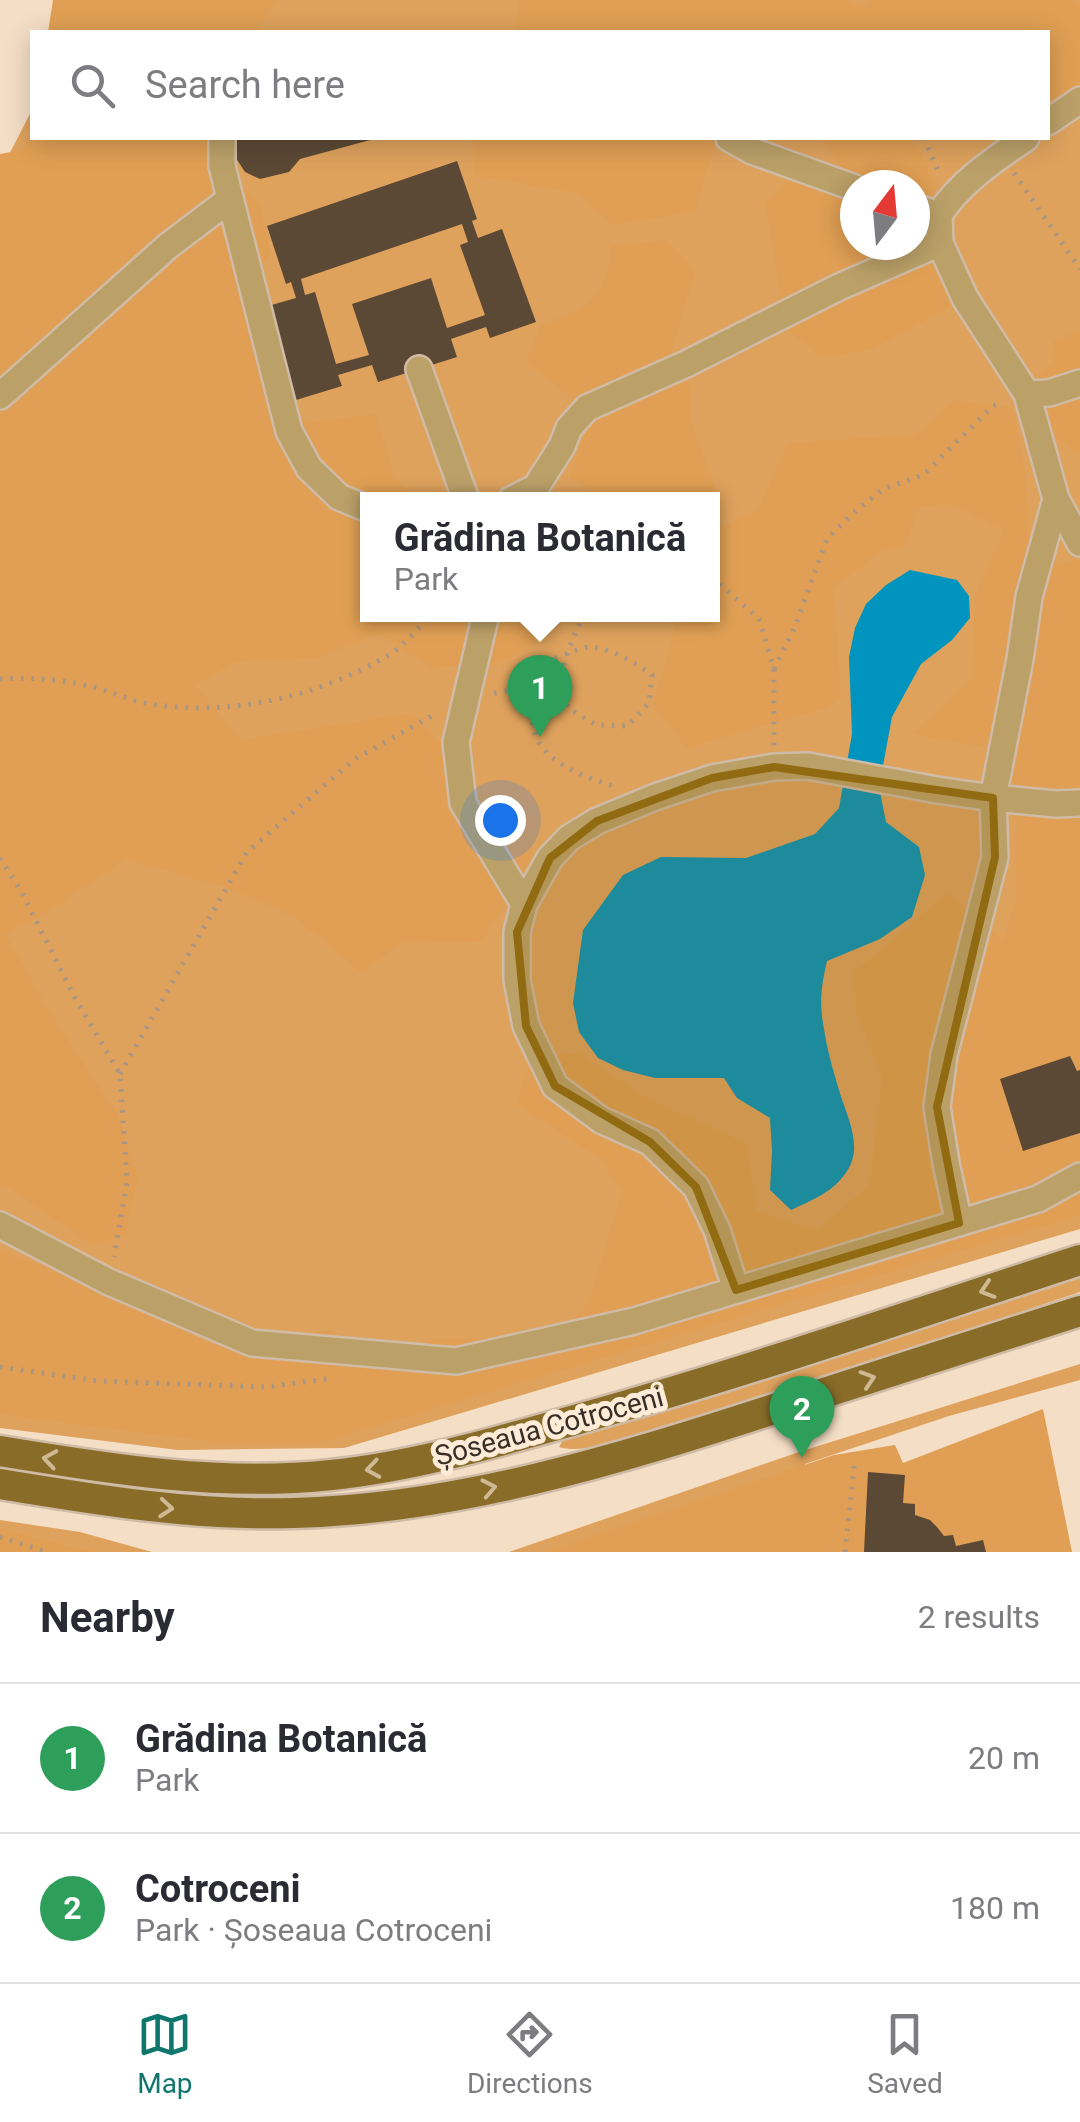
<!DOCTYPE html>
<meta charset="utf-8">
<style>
body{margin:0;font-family:Roboto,sans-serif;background:#f7f7f7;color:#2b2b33}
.compass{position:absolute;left:840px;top:170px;width:90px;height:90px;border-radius:50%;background:#fff;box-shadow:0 5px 25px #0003;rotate:16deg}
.you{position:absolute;left:500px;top:820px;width:35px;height:35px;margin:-25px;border:8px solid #fff;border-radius:50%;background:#1a73e8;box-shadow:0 0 0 15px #1a73e833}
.badge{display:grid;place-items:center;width:65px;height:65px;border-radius:50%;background:#0f766e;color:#fff;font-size:32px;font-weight:700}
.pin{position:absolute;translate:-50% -82px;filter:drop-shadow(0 2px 5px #0008)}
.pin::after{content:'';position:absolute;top:52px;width:35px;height:30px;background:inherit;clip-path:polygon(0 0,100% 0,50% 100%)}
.popup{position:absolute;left:360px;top:492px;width:360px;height:130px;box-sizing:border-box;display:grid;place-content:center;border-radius:0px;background:#fff;filter:drop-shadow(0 2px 8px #0005);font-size:32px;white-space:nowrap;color:#7c7c81}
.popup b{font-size:38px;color:#2b2b33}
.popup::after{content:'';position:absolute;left:50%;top:100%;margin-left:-20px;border:20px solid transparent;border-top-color:#fff}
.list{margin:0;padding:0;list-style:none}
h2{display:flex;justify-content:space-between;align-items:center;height:130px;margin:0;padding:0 40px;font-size:42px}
h2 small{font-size:32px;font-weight:400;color:#7c7c81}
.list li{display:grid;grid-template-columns:65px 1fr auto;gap:30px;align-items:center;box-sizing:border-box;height:150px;padding:0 40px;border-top:2px solid #e1e1e2}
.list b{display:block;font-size:38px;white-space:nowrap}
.list p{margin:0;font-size:32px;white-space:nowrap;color:#7c7c81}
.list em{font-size:32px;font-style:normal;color:#7c7c81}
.icon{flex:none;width:55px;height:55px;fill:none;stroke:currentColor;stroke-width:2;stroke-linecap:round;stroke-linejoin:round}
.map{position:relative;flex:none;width:1080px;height:1552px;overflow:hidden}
.search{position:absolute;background:#fff;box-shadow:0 5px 25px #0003;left:30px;right:30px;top:30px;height:110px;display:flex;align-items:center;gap:25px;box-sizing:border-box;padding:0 35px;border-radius:0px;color:#7c7c81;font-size:38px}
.sheet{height:430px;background:#fff}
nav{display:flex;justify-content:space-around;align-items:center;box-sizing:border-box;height:140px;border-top:2px solid #e1e1e2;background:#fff;font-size:28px;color:#7c7c81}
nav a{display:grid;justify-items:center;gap:5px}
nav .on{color:#0f766e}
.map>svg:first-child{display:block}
.green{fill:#dea25d;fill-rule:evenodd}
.forest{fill:#e09f54;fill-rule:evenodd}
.water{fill:#0094be}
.building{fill:#5c4935;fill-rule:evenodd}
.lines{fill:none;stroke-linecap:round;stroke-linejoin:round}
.street-casing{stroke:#cfbba6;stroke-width:30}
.primary-casing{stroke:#cfbba6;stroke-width:35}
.path{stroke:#a89685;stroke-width:5;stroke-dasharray:2.5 8;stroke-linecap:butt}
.street{stroke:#bba068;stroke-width:25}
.primary{stroke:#886c28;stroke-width:30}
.oneway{stroke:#cfb992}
.marked{fill:#916b12;fill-opacity:0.2;stroke:#916b12;stroke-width:8;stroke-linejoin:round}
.labels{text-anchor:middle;stroke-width:10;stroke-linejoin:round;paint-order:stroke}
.street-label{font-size:28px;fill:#382f26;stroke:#ffecd8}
</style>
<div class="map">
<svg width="1080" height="1552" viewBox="0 0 1080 1552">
<rect width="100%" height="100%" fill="#f5dec6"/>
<path class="green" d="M90,0H1080V1229L344,1448L178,1450L0,1428V172L32,110V138H1048V32H73ZM855,185H915V245H855ZM368,500H712V614H368Z
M1080,1276V1292C939,1339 799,1390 656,1429C629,1437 586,1455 559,1447L563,1440L814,1365Z
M1080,1364V1380L949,1416L805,1464L843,1552H509L799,1452Z
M0,1520L80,1532L152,1552H0Z"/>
<path class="forest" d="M53,0H278L255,32H48Z
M520,0H848L859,8L871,0H1073L1080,7V99L1048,116V32H514Z
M32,133V138H211L207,149L260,205L270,255L243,287L275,404L301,424L376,414L394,475L412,499L368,500V614L547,615L541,639L506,660L430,668L379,633L320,657L235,662L195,685L242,740L412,713L448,750L446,812L486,792L540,821L523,878L481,942L401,943L362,973L297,919L234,890L126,859L61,903L6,934L45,1004L117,1114L138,1177L126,1233L92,1245L9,1188L0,1187V154L21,150Z
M473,138H722L715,143L696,211L613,225L576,193L473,175Z
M822,138H910L917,146L936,187L924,205L937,269L956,303L873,349L821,358L785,327L765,200L797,176L842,169ZM855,185H915V245H855Z
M666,240L696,270L675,338L668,372L691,385V423L721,502L713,510L712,500L607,499L570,477L588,426L571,397L526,362L540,326C588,305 606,303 611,246Z
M1080,331V453L1078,455L1053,435L1038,374L1052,363L1054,340Z
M955,400L1013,408L1025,471L1030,544L1017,617L1035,638L1047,565L1080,560V1215L326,1441H207L0,1414V1250L97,1288L215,1346L330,1330L370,1361L439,1338L500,1339L565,1332L588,1303L622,1192L599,1158L516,1104L530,1059L578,1053L649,1099L747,1144L756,1212L818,1231L870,1184L882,1077L857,1013L854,973L947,893L1003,941L1016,899L1017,824L998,779L994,739L982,747L911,734L972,678L975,594L1004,530L951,504L920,506L905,546L882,551L834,588L841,698L826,708L687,748L653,707L678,615L712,614L713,532L757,509L789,443L915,435Z
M1043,1409L1072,1552H546L834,1455L895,1445L903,1463Z
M0,1529L92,1552H0Z"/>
<path class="water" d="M910,570L957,580L969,596L970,618L952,640L921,664L892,717L879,787L886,822L919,847L925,875L912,917L880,939L827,961C821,987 819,1003 824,1029C827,1049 833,1070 839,1090C846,1115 864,1146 847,1171C834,1192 812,1200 791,1210L770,1190L772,1151L770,1118L737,1098L724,1078H655L623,1070L598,1058L579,1032L573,1003L583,930L623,875L661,857L746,858L815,834L839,808L852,734L849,657L855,628L866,604L886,585Z"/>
<path class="building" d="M232,138H373L374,139L300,159L289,172L260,179L245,172L236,158Z
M457,161L477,219L472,221L478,238L502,229L536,322L490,338L486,327L451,339L457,357L378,382L372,365L338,375L342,386L296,400L268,306L296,298L291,282L286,284L267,226ZM462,224L468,242L460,245L485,315L447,328L431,278L352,304L369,355L336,364L315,292L305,295L301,279Z
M1070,1056L1077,1071L1080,1070V1133L1023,1151L1000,1079Z
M868,1472L905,1475L903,1503L915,1504V1515L930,1520L937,1527L944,1536L953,1535L956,1546L983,1540L986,1552H864Z"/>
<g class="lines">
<g class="street-casing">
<path id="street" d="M1048,122L1080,100
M222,138V166L289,431L309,468L339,497L368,509
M729,138L752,151L855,188
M915,207L939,215L940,243L965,298L1027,394L1056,499L1080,543
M939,215C959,183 995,159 1026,138
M419,369L466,500
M1027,394L1049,393L1080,383
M0,396L168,246L230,199
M511,500L536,487L562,446L569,428L587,408L686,364L839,287L940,243
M486,614L456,742L463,803L524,904
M959,1223L946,1163L937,1107L944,1055L995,857L993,798L1020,659L1029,597L1056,499
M0,1225L109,1282L252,1343L456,1361L634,1321L1038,1199L1080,1176
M736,1290L717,1230L696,1187L650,1142L601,1120L555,1086L526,1026L517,980V932L524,904L550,858L569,838L597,821L655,797L712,778L774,767L808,766L937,790L993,798L1056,804L1080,803"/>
</g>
<g class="primary-casing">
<path id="primary" d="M0,1451C110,1469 220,1487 331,1475C417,1466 500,1441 582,1418C750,1371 914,1314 1080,1260
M0,1484C97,1500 194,1516 293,1513C457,1509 616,1460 771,1410C874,1377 977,1344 1080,1311"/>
</g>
<path class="path" d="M924,138L939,173
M1014,173L1080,269
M712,577L759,619L774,669V746
M584,614C576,632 565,653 563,673C562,683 566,697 568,708L596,725L628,726L649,703L652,675C638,664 608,647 590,647C578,648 562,656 550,660C510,735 540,764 614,786
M774,669L794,629L827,539L852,514L883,489L923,475L993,406L1003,402
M0,679C27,677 57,679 84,685C107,689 128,701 150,704C230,717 317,697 387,656C403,647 418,628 432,614
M494,693L537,685
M0,858L22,893L76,1000L120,1074L127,1181L114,1257
M120,1074L247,852L355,759L437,713
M0,1367L98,1381L266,1387L334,1378
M0,1537L47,1552
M845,1552L855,1459"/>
<use href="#street" class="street"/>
<use href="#primary" class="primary"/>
</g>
<defs><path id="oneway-chevron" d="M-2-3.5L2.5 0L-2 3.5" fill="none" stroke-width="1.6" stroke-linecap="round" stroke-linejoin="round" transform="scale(2.5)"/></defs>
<g class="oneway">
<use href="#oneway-chevron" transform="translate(987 1290) rotate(162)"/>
<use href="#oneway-chevron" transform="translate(868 1379) rotate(-18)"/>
<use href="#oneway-chevron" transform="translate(50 1459) rotate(-171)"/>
<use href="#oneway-chevron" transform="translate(373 1469) rotate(171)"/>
<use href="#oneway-chevron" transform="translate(489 1488) rotate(-11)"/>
<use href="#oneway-chevron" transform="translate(166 1508) rotate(5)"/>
</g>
<path class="marked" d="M774,767L993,798L995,857L937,1107L959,1223L736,1290L696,1187L650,1142L555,1086L526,1026L517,932L550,858L597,821L712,778Z"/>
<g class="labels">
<g class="street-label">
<text transform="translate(549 1426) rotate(-15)" y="10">Șoseaua Cotroceni</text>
</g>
</g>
</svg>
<svg class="compass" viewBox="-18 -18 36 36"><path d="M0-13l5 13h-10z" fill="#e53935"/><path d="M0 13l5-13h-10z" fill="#7c7c81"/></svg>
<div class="you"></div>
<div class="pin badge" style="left:540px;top:737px;background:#2e9e5b">1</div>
<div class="popup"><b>Grădina Botanică</b>Park</div>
<div class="pin badge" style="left:802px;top:1458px;background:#2e9e5b">2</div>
<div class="search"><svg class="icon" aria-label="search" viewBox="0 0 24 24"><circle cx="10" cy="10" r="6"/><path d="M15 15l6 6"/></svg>Search here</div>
</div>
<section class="sheet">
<h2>Nearby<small>2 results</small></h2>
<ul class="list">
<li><span class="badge" style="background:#2e9e5b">1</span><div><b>Grădina Botanică</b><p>Park</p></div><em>20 m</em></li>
<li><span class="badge" style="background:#2e9e5b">2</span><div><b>Cotroceni</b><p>Park · Șoseaua Cotroceni</p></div><em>180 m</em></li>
</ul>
</section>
<nav>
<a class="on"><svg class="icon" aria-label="map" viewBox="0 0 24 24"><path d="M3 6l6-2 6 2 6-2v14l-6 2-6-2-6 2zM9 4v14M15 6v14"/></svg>Map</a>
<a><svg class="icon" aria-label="directions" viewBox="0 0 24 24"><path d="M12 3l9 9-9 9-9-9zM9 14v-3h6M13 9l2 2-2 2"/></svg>Directions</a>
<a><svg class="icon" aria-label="saved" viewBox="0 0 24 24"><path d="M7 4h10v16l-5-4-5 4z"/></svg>Saved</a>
</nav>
